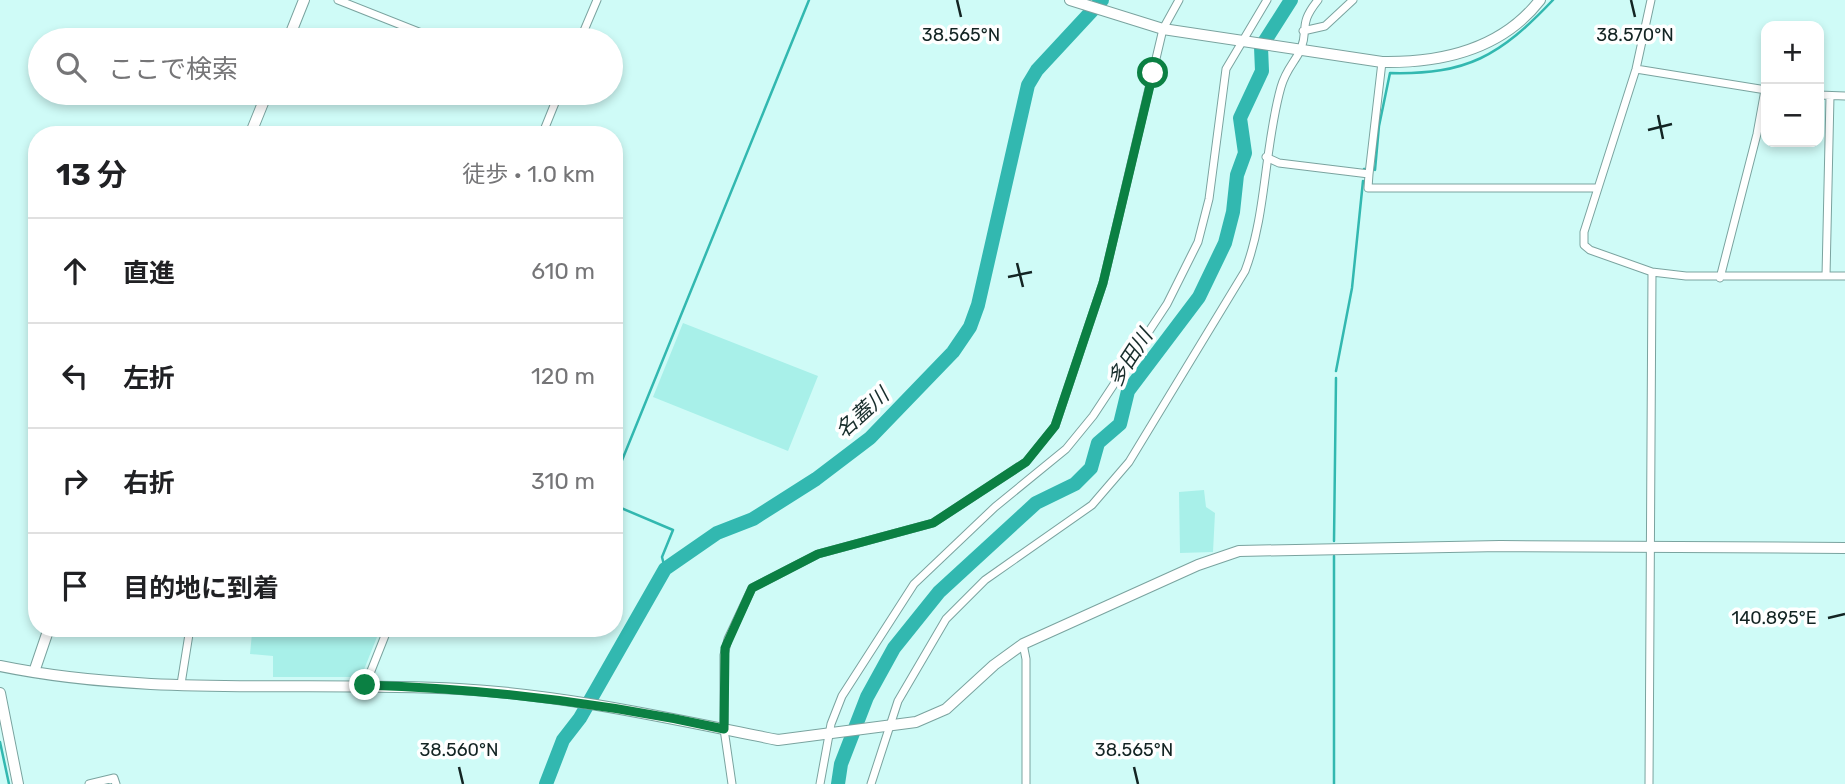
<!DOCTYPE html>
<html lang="ja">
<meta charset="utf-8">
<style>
body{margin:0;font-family:Rubik,"Noto Sans JP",sans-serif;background:#f6f6f6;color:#202124}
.controls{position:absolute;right:21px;top:21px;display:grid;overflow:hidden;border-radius:14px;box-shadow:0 4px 10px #0003}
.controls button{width:63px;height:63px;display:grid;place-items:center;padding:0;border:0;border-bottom:2px solid #e0e0e0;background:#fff;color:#202124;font:35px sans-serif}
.stop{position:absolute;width:21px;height:21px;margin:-16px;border:5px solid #0b8043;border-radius:50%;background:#fff}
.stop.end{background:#0b8043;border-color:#fff;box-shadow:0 2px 7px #0008}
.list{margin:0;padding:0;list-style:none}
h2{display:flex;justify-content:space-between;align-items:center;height:91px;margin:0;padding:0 28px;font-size:30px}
h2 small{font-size:23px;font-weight:400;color:#757577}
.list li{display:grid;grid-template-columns:46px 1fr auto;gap:21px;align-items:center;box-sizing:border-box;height:105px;padding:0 28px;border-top:2px solid #e0e0e0}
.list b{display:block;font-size:26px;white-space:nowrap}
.list em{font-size:23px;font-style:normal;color:#757577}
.icon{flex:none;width:38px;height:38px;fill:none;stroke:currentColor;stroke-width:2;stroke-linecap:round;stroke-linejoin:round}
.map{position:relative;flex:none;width:1845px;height:784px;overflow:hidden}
.search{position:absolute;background:#fff;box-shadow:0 4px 10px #0003;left:28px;top:28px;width:595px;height:77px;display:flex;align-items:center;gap:18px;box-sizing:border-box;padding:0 24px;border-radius:38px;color:#757577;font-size:26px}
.panel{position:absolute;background:#fff;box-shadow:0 4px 10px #0003;left:28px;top:126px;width:595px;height:511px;border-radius:28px}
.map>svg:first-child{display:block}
.green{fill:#a8f0e9}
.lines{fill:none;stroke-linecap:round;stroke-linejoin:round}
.stream{stroke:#32b8b0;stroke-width:2.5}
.river{stroke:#32b8b0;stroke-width:14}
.street-casing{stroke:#7aa39f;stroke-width:9}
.secondary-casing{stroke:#7aa39f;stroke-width:12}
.street{stroke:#fff;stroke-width:7}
.secondary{stroke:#fff;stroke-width:10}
.route{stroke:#0b8043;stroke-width:9}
.ticks{fill:none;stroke:#132423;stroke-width:2.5}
.labels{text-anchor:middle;stroke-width:7;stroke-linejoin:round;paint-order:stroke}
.water-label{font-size:21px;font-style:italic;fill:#182e2c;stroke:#fff}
.ticks-label{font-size:18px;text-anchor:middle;fill:#132423;stroke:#fff;stroke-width:7;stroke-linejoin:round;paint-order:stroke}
</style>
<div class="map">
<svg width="1845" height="784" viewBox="0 0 1845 784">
<rect width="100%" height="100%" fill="#cffbf7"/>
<path class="green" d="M683,323L818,376L788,451L653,397Z
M1204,490L1206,507L1215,513L1213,552L1180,553L1179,492Z
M246,628H356L377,637L361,677H273V656L250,654L252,633L246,632Z"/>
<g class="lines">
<path class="stream" d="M1364,169H1365
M1375,170L1379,126L1390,73C1467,75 1500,56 1553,0
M1336,371L1352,288L1363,181
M614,480L809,0
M614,505L673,530L662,557L665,569
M1334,541L1336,378
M1334,556V784
M0,742L9,784"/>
<path class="river" d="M546,784L563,740L580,718L665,569L717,533L753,519L816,479L870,438L953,352L970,327L978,305L1028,85L1037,70L1102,0
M838,784L841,764L867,697L894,648L939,592L1036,503L1075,484L1091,468L1098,443L1120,424L1128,391L1199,297L1225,243L1233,212L1237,175L1245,153L1240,118L1262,71L1261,47L1291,0"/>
<g class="street-casing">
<path id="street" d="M338,0L439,40
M1651,0L1636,69L1584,232V245L1590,250L1652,272L1686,276H1845
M1303,31L1325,26L1353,0
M580,40L597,0
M1636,69L1766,90
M1819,95L1845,96
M542,135L559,93
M1266,157L1279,163L1369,174L1368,188H1596
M1369,174L1382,62
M1826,276L1830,96
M1720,278L1757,134L1765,90
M1023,644L1026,659V784
M181,684L190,628
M365,686L388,628
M89,784L114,778L116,784
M732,784L724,729V655L728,639L752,588L818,554L933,523L1026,462L1055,426L1103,283L1163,29L1179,0
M820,784L831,724L842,696L914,584L995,507L1066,449L1093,416L1167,304L1198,242L1209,199L1226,69L1267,0
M871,784L898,701L946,619L985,580L1092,505L1129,462L1245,271C1267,213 1264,147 1281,87C1286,69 1295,62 1301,49C1309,27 1298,25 1318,0
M1649,784L1652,272"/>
</g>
<g class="secondary-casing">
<path id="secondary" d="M1070,0L1163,29L1382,62C1441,63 1502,49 1540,0
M288,40L304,0
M250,135L267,93
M0,666C150,697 307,681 459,689C567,695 672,719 778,740L916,722L946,709L994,665L1023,644L1198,565L1239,551L1500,546L1845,548
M34,672L49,628
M0,693L18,784"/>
</g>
<use href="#street" class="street"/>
<use href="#secondary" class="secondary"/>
</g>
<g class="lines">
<path class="route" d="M365,685C487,689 606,703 724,729L725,648L752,588L818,554L933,523L1026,462L1055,426L1103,283L1153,73"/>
</g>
<path class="ticks" d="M957,0L961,17M1631,0L1635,17M1658,115L1663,139M1648,130L1672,124M1017,263L1023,287M1008,277L1032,272M1828,618L1845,614M459,767L463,784M1134,767L1138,784"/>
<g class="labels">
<g class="water-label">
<text transform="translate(1130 358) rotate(-57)" y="7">多田川</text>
<text transform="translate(862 413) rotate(-42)" y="7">名蓋川</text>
</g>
</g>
<g class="ticks-label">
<text x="961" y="41">38.565°N</text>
<text x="1635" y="41">38.570°N</text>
<text x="1774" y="624">140.895°E</text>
<text x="459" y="756">38.560°N</text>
<text x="1134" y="756">38.565°N</text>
</g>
</svg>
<div class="controls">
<button>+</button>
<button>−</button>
</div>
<div class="stop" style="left:1153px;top:73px"></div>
<div class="stop end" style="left:365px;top:685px"></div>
<div class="search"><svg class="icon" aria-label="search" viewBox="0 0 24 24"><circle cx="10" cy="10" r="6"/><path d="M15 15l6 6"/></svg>ここで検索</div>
<section class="panel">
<h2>13 分<small>徒歩 · 1.0 km</small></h2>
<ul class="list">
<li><svg class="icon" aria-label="ahead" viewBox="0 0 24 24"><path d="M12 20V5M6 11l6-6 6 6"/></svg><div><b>直進</b></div><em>610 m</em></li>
<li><svg class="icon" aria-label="left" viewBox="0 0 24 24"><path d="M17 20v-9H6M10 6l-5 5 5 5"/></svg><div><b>左折</b></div><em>120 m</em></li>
<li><svg class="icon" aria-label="right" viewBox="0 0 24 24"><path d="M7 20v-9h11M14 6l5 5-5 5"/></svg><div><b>右折</b></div><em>310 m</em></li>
<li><svg class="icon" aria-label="arrive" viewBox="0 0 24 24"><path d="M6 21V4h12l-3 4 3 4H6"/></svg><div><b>目的地に到着</b></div></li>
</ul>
</section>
</div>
